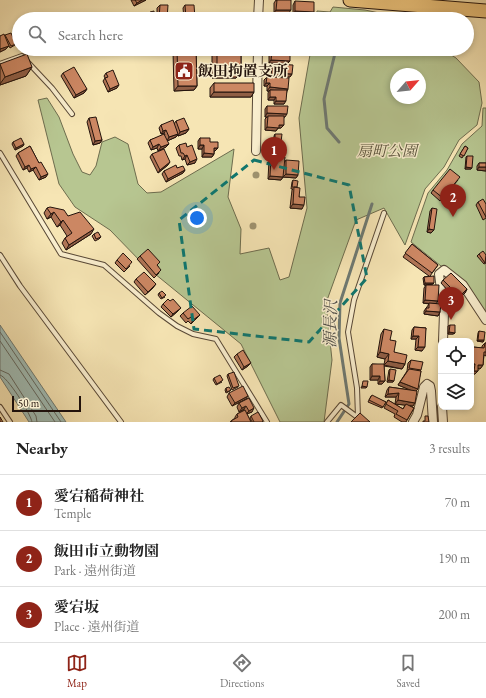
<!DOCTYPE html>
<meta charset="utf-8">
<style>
body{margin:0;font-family:"EB Garamond","Noto Serif JP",serif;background:#f2f2f2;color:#222}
.controls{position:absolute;right:12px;bottom:12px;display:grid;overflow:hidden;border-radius:8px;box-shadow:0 2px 6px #0003}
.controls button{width:36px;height:36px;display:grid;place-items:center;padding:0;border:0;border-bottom:1px solid #e0e0e0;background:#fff;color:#222;font:20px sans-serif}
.compass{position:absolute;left:390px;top:68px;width:36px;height:36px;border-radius:50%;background:#fff;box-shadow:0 2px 6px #0003;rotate:62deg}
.scale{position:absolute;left:12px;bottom:10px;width:69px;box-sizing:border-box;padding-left:4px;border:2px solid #23130c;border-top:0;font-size:11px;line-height:14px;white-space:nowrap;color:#23130c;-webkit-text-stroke:3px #f9eece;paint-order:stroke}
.you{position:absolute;left:197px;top:218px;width:14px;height:14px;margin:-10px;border:3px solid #fff;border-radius:50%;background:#1a73e8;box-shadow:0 0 0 6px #1a73e833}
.badge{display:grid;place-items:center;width:26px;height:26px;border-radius:50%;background:#8f2418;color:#fff;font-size:13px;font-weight:700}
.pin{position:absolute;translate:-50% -33px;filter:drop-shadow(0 1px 2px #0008)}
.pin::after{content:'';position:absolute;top:21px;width:14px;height:12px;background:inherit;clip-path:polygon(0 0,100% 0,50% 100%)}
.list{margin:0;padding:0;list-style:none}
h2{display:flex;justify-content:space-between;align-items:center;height:52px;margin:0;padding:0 16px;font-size:17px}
h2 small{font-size:13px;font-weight:400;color:#767676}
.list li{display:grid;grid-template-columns:26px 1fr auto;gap:12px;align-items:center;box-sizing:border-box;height:56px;padding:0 16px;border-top:1px solid #e0e0e0}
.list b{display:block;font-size:15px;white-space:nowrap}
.list p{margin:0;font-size:13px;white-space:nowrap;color:#767676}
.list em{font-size:13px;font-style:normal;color:#767676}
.icon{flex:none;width:22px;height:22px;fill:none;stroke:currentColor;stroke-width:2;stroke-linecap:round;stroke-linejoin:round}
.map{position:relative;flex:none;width:486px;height:422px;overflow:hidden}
.search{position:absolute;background:#fff;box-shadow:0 2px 6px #0003;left:12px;right:12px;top:12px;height:44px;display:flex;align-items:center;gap:10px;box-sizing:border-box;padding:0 14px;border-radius:22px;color:#767676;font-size:15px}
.sheet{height:220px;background:#fff}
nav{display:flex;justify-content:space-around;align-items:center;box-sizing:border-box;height:56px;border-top:1px solid #e0e0e0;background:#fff;font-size:11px;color:#767676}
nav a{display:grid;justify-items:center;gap:2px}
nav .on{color:#8f2418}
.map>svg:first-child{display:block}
.green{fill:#b7c691;stroke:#6d6c4e;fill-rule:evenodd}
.water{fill:#a0bdb6;stroke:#6e7972}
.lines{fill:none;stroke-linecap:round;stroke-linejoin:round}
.shore{stroke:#626861;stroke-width:1}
.stream{stroke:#6e7972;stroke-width:3}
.service-casing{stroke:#584836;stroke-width:6}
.minor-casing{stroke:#584836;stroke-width:10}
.trunk-casing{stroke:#23130c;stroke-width:15}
.service{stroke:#f9eece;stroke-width:4}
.minor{stroke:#f9eece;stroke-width:8}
.trunk{stroke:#ebc27a;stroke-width:13}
.tree{fill:#9f9471}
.wall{fill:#af7455;stroke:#23130c}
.shaded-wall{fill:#8f5e45;stroke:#23130c}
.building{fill:#cc8763;stroke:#23130c}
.marked{fill:none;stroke:#0f766e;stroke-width:3;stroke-dasharray:8 5;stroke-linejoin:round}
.labels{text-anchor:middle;stroke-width:3;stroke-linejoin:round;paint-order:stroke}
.poi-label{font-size:15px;font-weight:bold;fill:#23130c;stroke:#f9eece;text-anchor:start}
.park-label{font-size:15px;font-style:italic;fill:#57523b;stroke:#f9eece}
.water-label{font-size:16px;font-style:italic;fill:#4f4e48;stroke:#f9eece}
</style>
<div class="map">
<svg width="486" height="422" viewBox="0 0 486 422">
<rect width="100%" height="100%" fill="#f6e5b4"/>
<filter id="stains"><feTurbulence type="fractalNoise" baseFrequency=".005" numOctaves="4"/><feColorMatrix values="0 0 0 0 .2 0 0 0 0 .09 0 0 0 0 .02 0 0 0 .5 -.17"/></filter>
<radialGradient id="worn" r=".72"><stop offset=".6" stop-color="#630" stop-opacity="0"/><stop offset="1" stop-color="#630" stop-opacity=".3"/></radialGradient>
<path class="green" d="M333,7L365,10L389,15L390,19H316L317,11L330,12Z
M311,49H442L456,58L479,82L482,103L477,125L459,140L444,167L425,189L405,245L384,208L356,220L326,303L332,360L324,422H280L241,344L144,265L110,230L75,207L59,184L38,100L47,98L59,117L73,154L82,172L90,175L96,166L102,142L115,137L128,144L138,184L147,193L161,192L234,149L228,197L241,229L240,254L269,248L280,280L289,277L307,208L299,118ZM396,74H420V98H396Z
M483,108H486V314L471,290L456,274L441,266L411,242L428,193L447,170L462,144L482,126Z"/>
<path class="water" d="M0,325L66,422H29L0,377Z"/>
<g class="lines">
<path class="shore" d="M0,332L61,422
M0,341L55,422
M0,370L9,374L36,416L37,422
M0,375C7,376 31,414 32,422"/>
<path class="stream" d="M336,49L324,99L327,128L339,142
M337,422L349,404L339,338L340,303L372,204"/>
<g class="service-casing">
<path id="service" d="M0,64L22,56L52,88L72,114
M0,153L61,254L104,265L159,313L177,326L193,334L216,339L267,422
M0,255L20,286L121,422
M0,407L10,422
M358,417L357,388L348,332L354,300L384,213
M327,422L341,405L364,422"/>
</g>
<g class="minor-casing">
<path id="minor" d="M258,19L259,0
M256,151L258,49
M443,341L444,313L439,274L444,270L463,285L486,320
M442,407L443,422
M413,422L417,415L424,387L427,384L430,386L431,391L433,422"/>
</g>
<g class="trunk-casing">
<path id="trunk" d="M350,0L486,11"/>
</g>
<use href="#service" class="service"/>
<use href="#minor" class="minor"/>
<use href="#trunk" class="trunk"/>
</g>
<g class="tree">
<circle cx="256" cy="175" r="3.5"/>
<circle cx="253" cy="226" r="3.5"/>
</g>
<path class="wall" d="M131,0H146L134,6Z
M276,0L288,14L274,13V3Z
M295,1L311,15H293V5Z
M160,5L167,19H157V8Z
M185,5L195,18L194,19H184L183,8Z
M150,12L154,19H149V13Z
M5,35L15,45L10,48L9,46L6,49L0,52V36H5Z
M175,49H196L197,86L194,90L174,91L173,51Z
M212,49H241V72L236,78H212Z
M268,49H277L276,51L290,61L287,64L269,63V54L271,51H267Z
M0,64L32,67L26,76L0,85Z
M274,64L292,74L290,77L271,76L272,68Z
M63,73L87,89L84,93L74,98L61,76Z
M106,73L117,88L108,92L103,81L105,78L104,76Z
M267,77L288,89L287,91L284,104H274V100H268V93L269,91H267V86H264V80Z
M214,83L254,92L251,97H210V88Z
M267,106L285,117H284L281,128H278L276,131L265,130V119L267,117H265V109Z
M89,118L102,140L100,143L93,145L87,122Z
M176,121L189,129L186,133L178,136V135L176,137L167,141L166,147L158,151L157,148L151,150L148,143L150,140L165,135L164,133L161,134L159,128L161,125L174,124Z
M275,134L280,143H274V136Z
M200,138L210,142L215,151H214V154L212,157H202V149H198V141Z
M13,142L24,144L23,146L15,150L12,144Z
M179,145L187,147L195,163L187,165L185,159L182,160L181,156H179L176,148Z
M30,146L46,177L39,180L33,170L29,172L27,168L23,170L16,156L18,153Z
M465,146L468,148L462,158L459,156Z
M152,154L168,165L158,173L150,157Z
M467,156L471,169H465L466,157Z
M271,157L284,163L286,160L298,175L296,178L283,177L281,180L268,179L269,160Z
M479,163H486V171L477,170V166Z
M177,168L185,170L183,173L166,182L162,174L164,171Z
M293,180L297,187L302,209L290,208L292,190L293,189H291L292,182Z
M458,180L440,201L431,193L433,190Z
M478,202L486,204V218L483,220L476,205Z
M47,208L68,216L91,234L66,250L62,243L65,238L67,236L60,225L57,227L51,217L47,219L44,213Z
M432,208L431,233L427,232L430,211Z
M94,234L101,237L99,239L95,241L92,236Z
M412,244L438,265L430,276L433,284L428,285L440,312L438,316L424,314V311L429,304L423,303L424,288L426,285H424L423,278L424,277L429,276L403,257Z
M479,254L486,255V263L484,264L477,256Z
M140,256L158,266L159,273L154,278L137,259Z
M117,260L130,266L124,272L115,263Z
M136,279L153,288L145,295L134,282Z
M443,280L467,289L465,293L454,303L447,297L450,293L441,283Z
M159,293L165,297L161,299L158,295Z
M163,304L178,311L171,317L161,307Z
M183,313L200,315L191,324L188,321L186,323L180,316Z
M450,325L455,333L453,334H448V326Z
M414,327L426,328L422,351L415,350L416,339H411L412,330Z
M384,329L390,340L394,352L405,364L402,369L384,366L385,381L382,384H378V380H370V367L372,364L384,365L385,359L377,357L381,334Z
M479,331L484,340L483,342L477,341L478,333Z
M485,343H486V356L484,355L483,365L480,369L478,368V371L475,374H471L472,367H471V350L473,347L482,348V346Z
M237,354L251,363L248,366L242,370L234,357Z
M411,360L421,371L413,406H410L414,408L406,422H402L394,417L395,414L384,408L388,400L403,409L405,405L395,404L396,397H385L387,390L389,387L411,390L398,385L407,371L408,363Z
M390,369L393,382H387L389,370Z
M228,374L238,387L232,390L227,376Z
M214,378L222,382L216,385L213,380Z
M226,388L231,390L230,391L226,393L225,390Z
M229,393L246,399L232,406L227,397Z
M371,396L386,402L382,408L368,402Z
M249,398L252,412L247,414L251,422H230L231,421L235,418V417L237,414L244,410V409L239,412L237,407L239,403Z
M251,416L262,422H252L250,418Z"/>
<path class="shaded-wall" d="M142,0H146L134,6L137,3Z
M276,10H291L288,14L274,13Z
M295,11L314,12L311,15H293Z
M186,18H195L194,19H186Z
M9,46L6,49L0,52V49Z
M268,49L277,50L276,52L267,51Z
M288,49H295L294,51H286Z
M271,60L290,61L287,64L269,63Z
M32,67L26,76L0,85V84L5,77Z
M217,72H241L236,78H212Z
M274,73L292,74L290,77L271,76Z
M266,83H270L267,86H264Z
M119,85L117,88L108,92L110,89Z
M178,86H197L194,90L174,91Z
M270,87L288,89L286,92L270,90L269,91H267Z
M87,89L84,93L74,98L76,95Z
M214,92H254L251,97H210Z
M270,97H276L274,100H268Z
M276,101H286L284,104H274Z
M267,113L287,114L285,117H265Z
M279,125H284L281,128H278L276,131L265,130L267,127Z
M189,129L186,133L178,136L180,132Z
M166,130L164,133L161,134L163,131Z
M178,134L176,137L167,141L169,137Z
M102,140L100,143L93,145L95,141Z
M275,141L281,142L280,143H274Z
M24,144L23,146L15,150L16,148Z
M159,144L157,148L151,150L153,147Z
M169,144L166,147L158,151L161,147Z
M200,145H204L202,149H198Z
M214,148H218L215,151H212Z
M204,153L214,154L212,157H202Z
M187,155L185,159L182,160L185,156Z
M197,159L195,163L187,165L190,162Z
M170,162L168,165L158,173L160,170Z
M29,165L27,168L23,170L25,167Z
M36,167L33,170L29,172L31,169Z
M466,167L472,168L471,169H465Z
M479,167H486V171L477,170Z
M185,170L183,173L166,182L168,179Z
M48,174L46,177L39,180L41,177Z
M286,174L298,175L296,178L283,177Z
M270,176L283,177L281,180L268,179Z
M293,204L304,205L302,209L290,208Z
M54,212L51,217L47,219L51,214Z
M63,220L60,225L57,227L61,222Z
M94,229L91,234L66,250L69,245Z
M429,229L434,230L431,233L427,232Z
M425,283H434L433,284L424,285Z
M156,284L153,288L145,295Z
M467,289L465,293L454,303L456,300Z
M425,300L438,301L436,304L423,303Z
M181,308L178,311L171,317L173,314Z
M426,311L440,312L438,316L424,314Z
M200,315L191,324L193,320Z
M449,332L455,333L453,334H448Z
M413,336H419L416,339H411Z
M478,340H484L483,342L477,341Z
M418,347H425L422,351L415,350Z
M380,352L389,354L385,359L377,357Z
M388,361L405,364L402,369L384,365Z
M251,363L248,366L242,370L244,367Z
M471,363L475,364L472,367H471Z
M478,365H483L480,369L476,368Z
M474,371H478L475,374H471Z
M372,376H380L378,380H370Z
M389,380L394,381L393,382H387Z
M380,381H385L382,384H378Z
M400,382L418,389L415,392L398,385Z
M362,386L367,387L366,388H361Z
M399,393L396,397H385L388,394Z
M248,396L246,399L232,406L235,403Z
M398,400L415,403L413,406L395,404Z
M246,406L244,409L239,412L242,408Z
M254,408L252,412L246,414L249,411Z"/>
<path class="building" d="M135,0H142L137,3Z
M277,0H291V10H276Z
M295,1L314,2V12L295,11Z
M160,5H168L167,19H159Z
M185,5H194L195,18H186Z
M154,11V19H150V12Z
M217,18H241V19H217Z
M11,33L16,44L11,46L5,35Z
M4,34L9,46L0,49V36Z
M177,49H196L197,86H178Z
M217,49H241V72H217Z
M272,51L290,52V61L271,60Z
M27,54L32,67L5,77L0,64Z
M274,64L293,65L292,74L274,73Z
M74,67L87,89L76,95L63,73Z
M113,70L119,85L110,89L105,78L108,77L106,73Z
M267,77L289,78L288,89L270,87V83H266Z
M214,83H254V92H214Z
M270,90H287L286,101H276V97H270Z
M267,106H288L287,114L267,113Z
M268,116H284V125H279V128L267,127Z
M96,117L102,140L95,141L89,118Z
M184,118L189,129L180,132L176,121Z
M173,120L178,134L169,137L166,130L163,131L161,125Z
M164,134L169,144L161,147L159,144L153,147L150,140Z
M275,134H282L281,142L275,141Z
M21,138L24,144L16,148L13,142Z
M200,138H210V142H218V148H214V154L204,153V145H200Z
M186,143L187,147L192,145L197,159L190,162L187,155L185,156L183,153H181L179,145Z
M30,146L39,163L41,162L48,174L41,177L36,167L31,169L29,165L25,167L18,153Z
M465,146L468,148L464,156L460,154Z
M164,149L170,162L160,170L152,154Z
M467,156H473L472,168L466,167Z
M271,157H285L283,177L270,176Z
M286,160L299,161L298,175L286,174Z
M479,163H486V167H479Z
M176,165L177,168L183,166L185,170L168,179L164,171Z
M450,169L460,177L443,198L433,190Z
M293,180L298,181L297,187H292Z
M294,187L300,188L299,197H305L304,205L293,204Z
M483,199L486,204V217L478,202Z
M50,207L64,210L68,216L80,212L94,229L69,245L65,238L72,233L63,220L61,222L54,212L51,214L47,208Z
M432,208L437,209L434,230L429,229Z
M98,232L101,237L96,239L94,234Z
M412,244L438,265L432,273L405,253Z
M148,249L160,262L157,265L161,270L156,275L140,256Z
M483,251L486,255L485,263L479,254Z
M123,253L132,262L126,269L117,260Z
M144,272L156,284L148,292L136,279Z
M451,273L467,289L456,300L449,293L453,290L443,280Z
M434,276V283H425L424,277Z
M426,285H439L438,301L425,300Z
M162,291L166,295L162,298L159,293Z
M168,299L170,301L173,299L181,308L173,314L163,304Z
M429,303L441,304L440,312L426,311V308H429Z
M192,306L200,315L193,320L191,317L188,319L183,313Z
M450,325H455V333L449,332Z
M414,327L426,328L425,347H418L419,336H413Z
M384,329L392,331L390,340L396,341L394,352L407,355L405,364L388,361L389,354L380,352Z
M479,331L485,332L484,340H478Z
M485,343H486V352H484L483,365H478V371H474L475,364L471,363L473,347L484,348Z
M243,350L251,363L244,367L237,354Z
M411,360L423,362L421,370L409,368Z
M372,364H384L385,381H380V376H372Z
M390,369L396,370L394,381L389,380Z
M409,369L421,371L418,389L400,382Z
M234,372L239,386L233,388L228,374Z
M220,375L223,380L217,384L214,378Z
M363,381H368L367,387L362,386Z
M243,386L248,396L235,403L229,393Z
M229,387L231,390L227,392L226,388Z
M389,387L417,391L415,403L398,400L399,393L388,394Z
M372,395L386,402L383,407L369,400Z
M249,398L254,408L249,411L246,406L242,408L239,403Z
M388,400L403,409L406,404L414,408L407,420L396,414L398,411L386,404Z
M245,410L251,422H232L231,421L238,417L237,414Z
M258,412L263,421L262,422H254L251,416Z
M360,413L370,422H351Z
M425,416H428L429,422H423V421H425Z
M0,417L3,422H0Z"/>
<path class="marked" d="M254,160L349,185L367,278L309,342L194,329L179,220Z"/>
<defs>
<g id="civic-square" transform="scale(1)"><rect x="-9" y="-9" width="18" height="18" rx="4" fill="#8f2418" stroke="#f9eece"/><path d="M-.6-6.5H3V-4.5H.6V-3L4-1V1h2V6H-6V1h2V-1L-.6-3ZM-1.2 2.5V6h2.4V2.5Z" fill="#fff"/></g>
</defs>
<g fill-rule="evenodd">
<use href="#civic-square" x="184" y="71"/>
</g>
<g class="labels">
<g class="poi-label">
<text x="198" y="76">飯田拘置支所</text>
</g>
<g class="park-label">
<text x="387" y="156">扇町公園</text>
</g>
<g class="water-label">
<text transform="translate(330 324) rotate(-89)" y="6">源長沢</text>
</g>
</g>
<rect width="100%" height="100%" filter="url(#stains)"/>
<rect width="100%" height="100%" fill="url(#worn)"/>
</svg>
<div class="controls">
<button><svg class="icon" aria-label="locate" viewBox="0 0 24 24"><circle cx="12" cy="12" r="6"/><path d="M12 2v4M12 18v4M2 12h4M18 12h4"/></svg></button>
<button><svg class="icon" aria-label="layers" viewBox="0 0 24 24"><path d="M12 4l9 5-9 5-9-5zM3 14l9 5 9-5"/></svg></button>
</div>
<svg class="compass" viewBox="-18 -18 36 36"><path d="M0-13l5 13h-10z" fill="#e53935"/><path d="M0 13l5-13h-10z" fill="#767676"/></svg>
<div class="scale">50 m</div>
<div class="you"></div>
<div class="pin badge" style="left:274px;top:170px">1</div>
<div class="pin badge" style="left:453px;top:217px">2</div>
<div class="pin badge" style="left:451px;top:320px">3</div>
<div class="search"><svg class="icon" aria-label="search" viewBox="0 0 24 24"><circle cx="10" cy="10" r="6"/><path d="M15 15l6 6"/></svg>Search here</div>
</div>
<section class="sheet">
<h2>Nearby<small>3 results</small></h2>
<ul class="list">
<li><span class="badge">1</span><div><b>愛宕稲荷神社</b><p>Temple</p></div><em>70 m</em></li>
<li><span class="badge">2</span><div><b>飯田市立動物園</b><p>Park · 遠州街道</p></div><em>190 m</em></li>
<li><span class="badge">3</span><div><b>愛宕坂</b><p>Place · 遠州街道</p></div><em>200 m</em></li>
</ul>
</section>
<nav>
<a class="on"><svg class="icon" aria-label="map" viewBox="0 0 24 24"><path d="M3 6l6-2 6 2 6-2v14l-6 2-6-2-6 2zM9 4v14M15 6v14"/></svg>Map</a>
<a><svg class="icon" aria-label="directions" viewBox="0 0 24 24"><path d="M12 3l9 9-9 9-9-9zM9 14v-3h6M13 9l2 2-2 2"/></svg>Directions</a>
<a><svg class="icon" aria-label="saved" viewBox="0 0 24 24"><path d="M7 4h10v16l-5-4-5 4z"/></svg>Saved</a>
</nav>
